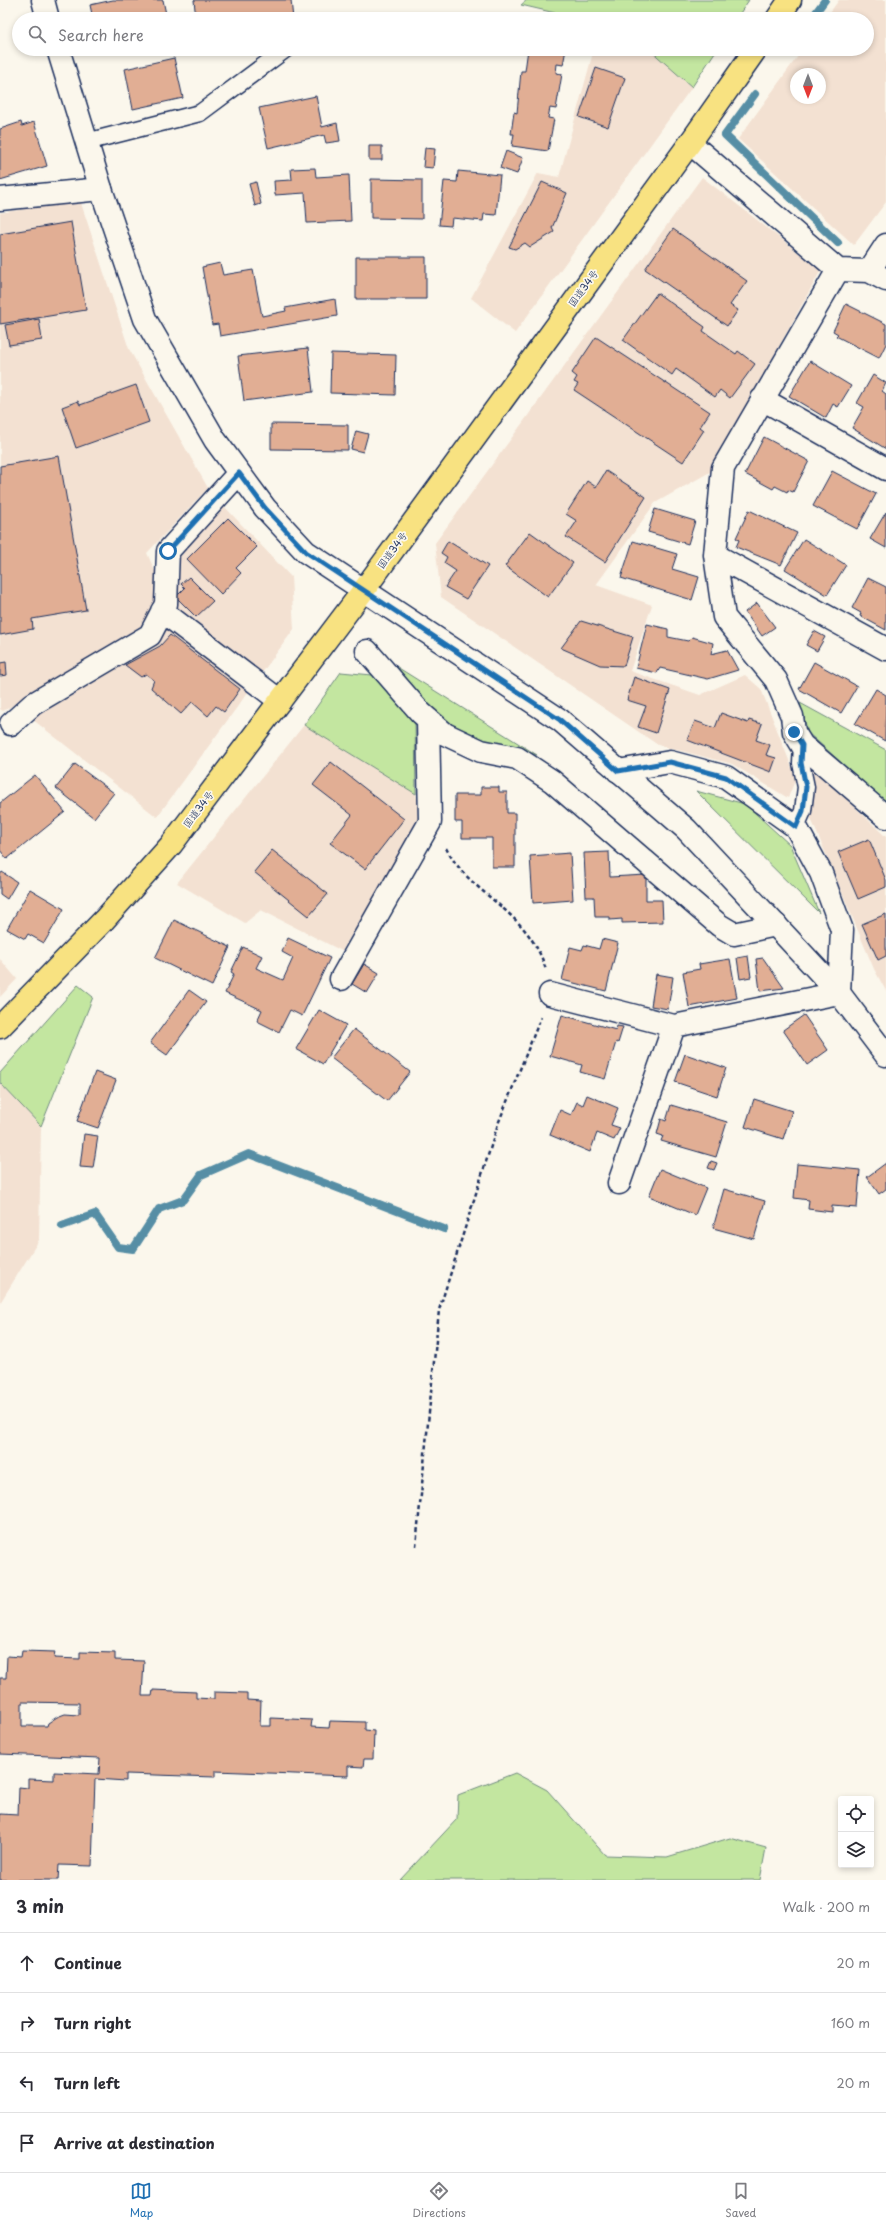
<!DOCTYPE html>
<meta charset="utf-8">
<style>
body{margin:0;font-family:"Playpen Sans","Klee One",sans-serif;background:#f7f7f7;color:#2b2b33}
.controls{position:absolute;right:12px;bottom:12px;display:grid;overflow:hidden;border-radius:4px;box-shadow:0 2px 6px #0003}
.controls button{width:36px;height:36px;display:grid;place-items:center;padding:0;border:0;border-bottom:1px solid #e1e1e2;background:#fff;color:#2b2b33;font:20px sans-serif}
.compass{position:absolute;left:790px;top:68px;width:36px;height:36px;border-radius:50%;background:#fff;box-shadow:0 2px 6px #0003;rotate:180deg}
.stop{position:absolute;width:12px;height:12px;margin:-9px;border:3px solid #1f6fb2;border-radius:50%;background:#fff}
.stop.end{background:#1f6fb2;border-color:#fff;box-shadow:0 1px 4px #0008}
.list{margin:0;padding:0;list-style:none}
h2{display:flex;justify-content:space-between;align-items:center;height:52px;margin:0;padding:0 16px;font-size:17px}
h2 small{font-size:13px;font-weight:400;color:#7c7c81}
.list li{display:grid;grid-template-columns:26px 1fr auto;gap:12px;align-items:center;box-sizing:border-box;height:60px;padding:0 16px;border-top:1px solid #e1e1e2}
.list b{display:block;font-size:15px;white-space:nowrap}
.list em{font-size:13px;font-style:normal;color:#7c7c81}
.icon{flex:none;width:22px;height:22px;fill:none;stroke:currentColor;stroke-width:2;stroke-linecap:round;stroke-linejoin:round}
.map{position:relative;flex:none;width:886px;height:1880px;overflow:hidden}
.search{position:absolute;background:#fff;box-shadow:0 2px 6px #0003;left:12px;right:12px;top:12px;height:44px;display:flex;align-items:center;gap:10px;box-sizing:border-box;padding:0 14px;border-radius:22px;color:#7c7c81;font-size:15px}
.sheet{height:292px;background:#fff}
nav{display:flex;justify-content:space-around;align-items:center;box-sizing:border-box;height:56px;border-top:1px solid #e1e1e2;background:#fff;font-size:11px;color:#7c7c81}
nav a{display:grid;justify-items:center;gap:2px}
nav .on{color:#1f6fb2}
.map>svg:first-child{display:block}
.built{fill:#f3e1d2;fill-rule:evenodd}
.green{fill:#c3e6a0;stroke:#6f8a7f}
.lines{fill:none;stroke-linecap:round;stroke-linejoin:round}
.stream{stroke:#568ea5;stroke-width:8}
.building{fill:#e1ae94;stroke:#1b2f5e;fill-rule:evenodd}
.service-casing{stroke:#1b2f5e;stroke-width:19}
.minor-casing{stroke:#1b2f5e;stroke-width:25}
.tertiary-casing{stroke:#1b2f5e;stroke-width:25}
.trunk-casing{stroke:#1b2f5e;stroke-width:25}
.path{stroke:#1b2f5e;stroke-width:2.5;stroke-dasharray:4 3;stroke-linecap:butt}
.service{stroke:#fbf7ec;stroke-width:16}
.minor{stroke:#fbf7ec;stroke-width:22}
.tertiary{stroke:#fbf7ec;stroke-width:22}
.trunk{stroke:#f8e281;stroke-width:22}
.route{stroke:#1f6fb2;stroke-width:5}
.labels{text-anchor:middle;stroke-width:3.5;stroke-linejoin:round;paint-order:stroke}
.street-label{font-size:10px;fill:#1b2f5e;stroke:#fbf7ec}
</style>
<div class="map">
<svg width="886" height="1880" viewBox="0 0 886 1880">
<rect width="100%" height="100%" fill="#fbf7ec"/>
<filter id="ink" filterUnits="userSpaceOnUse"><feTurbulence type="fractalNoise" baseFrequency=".025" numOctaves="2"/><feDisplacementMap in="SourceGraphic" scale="8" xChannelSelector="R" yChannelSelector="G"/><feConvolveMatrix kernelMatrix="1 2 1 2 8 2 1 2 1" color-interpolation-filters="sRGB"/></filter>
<g filter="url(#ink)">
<path class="built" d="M839,0H886V202L854,245L738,139L803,49H867V19H825ZM796,74H820V98H796Z
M594,49H649L692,87L515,333L471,298L538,173L559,177Z
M702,177L821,270L710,472L655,503L596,585L652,605L630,671L700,695L745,675L761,689L796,778L788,798L732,764L658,745L441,597L435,543Z
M80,200L129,349L208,488L147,553L157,576L155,605L138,634L3,711L0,709V213Z
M223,505L291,577L294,629L157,817L32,719L160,638L182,544Z
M304,725L416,794L421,818L342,951L261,910L245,923L177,883Z
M812,766L886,837V991L874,969L807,809L814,784Z
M0,959L17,979L0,997Z
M0,1083L41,1126L39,1240L0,1303Z"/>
<path class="green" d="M527,0H749L736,19H581L521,5Z
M649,49H717L692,87Z
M386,660L537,755L457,733Z
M341,672L372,675L415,721L416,794L304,725Z
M800,703L886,750V802L808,733Z
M696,791L745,804L790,845L819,913Z
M78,985L93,997L41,1126L0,1083V1073Z
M515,1773L547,1790L605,1855L667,1857L730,1838L766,1848L760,1880H400L457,1819L458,1795Z"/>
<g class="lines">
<path class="stream" d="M811,19L825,0
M755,94L725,135L838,243
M62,1226L95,1214L118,1247L133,1249L159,1209L183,1200L201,1175L249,1154L444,1229"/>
</g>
<path class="building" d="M113,0H163L167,19H93L90,5Z
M194,0H291L293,19H196Z
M528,49H566L563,65L557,64L556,73L562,74L556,109L550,108L548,118L554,119L548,151L512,146L514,134H511L514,112L517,113L521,71H525Z
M174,58L183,98L133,109L125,69Z
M596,68L625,78L608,127L579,117Z
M316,96L322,127L337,123L340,141L326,143L324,135L268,148L259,108Z
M21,122L22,126L34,122L47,166L0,180V129Z
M369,146H382V160H369Z
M425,148L435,149L433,168L423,167Z
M506,151L523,158L517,174L500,168Z
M315,168L316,177L349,175L351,221L307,223L305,193L275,195L274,181L292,180L291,169Z
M458,171L500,175L496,215L484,214L483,221L452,218L451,226L439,225L444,181L457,182Z
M371,179L422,180V219L371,218Z
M256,182L261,204L255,206L249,184Z
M542,182L567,193L552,228L554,232L530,247L525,243L515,249L509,247Z
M71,222L86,310L0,324V234Z
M673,229L747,281L730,305L738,310L727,326L645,269Z
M356,257H426V299H356Z
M220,263L223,275L253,270L262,316L286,311L285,308L335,299L337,316L220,336L218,324L212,325L202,267Z
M657,293L705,327L703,331L736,354L738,351L755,364L730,398L720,390L715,397L676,369L672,375L623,340Z
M846,304L886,324V344L879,358L836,336L838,334L833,331Z
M39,319L42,340L9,345L5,325Z
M596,337L710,412L700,427L704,430L683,462L574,390L578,384L574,382L577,377L572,373Z
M308,348L313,392L244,401L238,356Z
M331,353L396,355L395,395L330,393Z
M810,361L851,386L838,407L833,404L826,418L789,396Z
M873,375L886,383L882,391L886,394V449L852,428L864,407L857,403Z
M136,385L149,422L76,448L62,407L78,401L80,405Z
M271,424L348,425V450L271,449Z
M356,431L368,434L363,452L351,449Z
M764,437L809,461L793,492L788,490L787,492L775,486L773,489L745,474Z
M59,456L86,610L32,619L33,629L0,635V466Z
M606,471L646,497L605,562L566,537L577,521L566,514L587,481L596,487Z
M832,471L876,494L857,529L813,506Z
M655,509L695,521L688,544L648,532Z
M749,510L797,533L781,565L736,547L739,540L736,538Z
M886,512V548L870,539Z
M228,518L257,547L236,568L241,573L221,594L187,559Z
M530,532L573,563L548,597L505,566Z
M804,539L846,565L827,595L785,569Z
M448,541L488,566L466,599L445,587L456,571L444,563L447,557L441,553Z
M633,541L677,554L672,569L699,577L692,600L621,578Z
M189,577L213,601L196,617L176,597L185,588L181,584Z
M868,578L886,587V630L860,616L861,613L852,608Z
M757,603L775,627L762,636L745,612Z
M581,621L633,637L624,666L600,665L561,648Z
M647,624L668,629V637L688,641L692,637L713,643L711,654L727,650L738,670L708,679L660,668L657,673L636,668Z
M814,631L825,637L817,651L806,645Z
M170,635L240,689L224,712L216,706L208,716L192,702L181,714L151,688L154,680L146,674L141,677L125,665L160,646Z
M6,662L7,675L0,676V663Z
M814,662L857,686L841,713L799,689Z
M634,677L670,690L656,733L638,727L646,706L627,700Z
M876,689L886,695L885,741L855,724Z
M721,713L748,723L749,720L762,724L756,740L770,745L766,755L776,758L771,772L687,740L695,721L715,728Z
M331,762L404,819L365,869L330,843L352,815L313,785Z
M75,764L114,793L94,818L56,788Z
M35,775L65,812L7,859L0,850V803Z
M481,787H499V792H507V813H515V867H492V838H462V822H455V795H481Z
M869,839L886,880V887L858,899L838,852Z
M272,850L328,894L309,916L254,872Z
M609,852L610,877L646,875V900H662L663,922L622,923V919L610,920V917H595L594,897H586L584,853Z
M570,853L573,900L533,903L530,856Z
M2,872L17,882L7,899L0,894V875Z
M30,889L64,909L44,943L28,934L25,939L7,929Z
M886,914V956L878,960L862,924Z
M174,920L230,947L212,986L155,958Z
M288,938L330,958L302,1016L290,1010L279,1032L257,1021L262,1010L225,993L234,974L231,972L243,947L262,956L256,968L283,980L293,958L282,952Z
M602,939L618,943L606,991L562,980L570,947L582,950L584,945L599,949Z
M748,956L751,977L740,979L737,958Z
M763,958L784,988L760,991L756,959Z
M730,959L737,998L689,1007L683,972L700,969L699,964Z
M364,964L379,973L367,993L352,984Z
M656,974L673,977L668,1009L651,1006Z
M189,990L206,1002L167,1055L150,1043Z
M319,1010L346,1025L323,1064L296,1049Z
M562,1015L616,1030L617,1026L623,1027L618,1043L616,1042L605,1079L580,1072L582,1065L550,1056Z
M804,1015L828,1050L807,1065L783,1030Z
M354,1029L410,1072L387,1101L331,1058Z
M685,1054L726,1068L717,1096L675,1082Z
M95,1072L116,1080L98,1128L77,1121Z
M587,1095L618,1108L611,1125L620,1128L614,1140L597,1133L590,1152L550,1135L560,1110L571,1115L577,1102L583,1105Z
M754,1099L792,1111L783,1139L745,1127Z
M671,1105L727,1122L716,1157L661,1141L663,1136L657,1134L661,1119L666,1121Z
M84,1134L98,1136L93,1168L80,1167Z
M711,1161L717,1163L714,1170L708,1168Z
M886,1163V1189L879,1194L867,1177Z
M797,1164L860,1170L857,1208L832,1206V1212L808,1209L809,1200L794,1198Z
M660,1169L706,1188L695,1215L649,1196Z
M724,1189L765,1201L754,1239L713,1228Z
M22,1651L55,1652L54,1658L80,1659V1652L115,1653V1660L144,1661L142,1696H152L153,1690L196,1692V1698L214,1699V1692L247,1693V1700L261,1701L260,1726H271V1718L312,1720L311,1727L329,1728L330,1721L365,1722V1730L374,1731L373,1759H364L363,1767L348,1766V1776L215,1771V1777L126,1774V1781L95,1779L92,1866L59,1865L58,1880H0V1814L18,1815L19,1787L28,1788V1779L54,1780V1772L99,1774L100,1758L0,1754V1678H6L7,1656L21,1657ZM22,1702L79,1703V1715L65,1714L57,1717L48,1723L47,1726H22Z"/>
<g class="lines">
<g class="service-casing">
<path id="service" d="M86,142L200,113L286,49
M796,827L803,811L806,787L801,763L802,745"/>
</g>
<g class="minor-casing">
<path id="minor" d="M690,143L838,270
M0,199L101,189
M869,271L886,245
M886,280L869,271L838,270L723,468L715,555L724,617L776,680L792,716L794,732L802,745L886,817
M762,399L886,469
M715,555L886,649
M162,611L280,701
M367,651L421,713L445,734L481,751L517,758L552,781L719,925L734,934L776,925
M11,724L33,704L150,635L166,604L168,551L239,473
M618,771L670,762L726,777L796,827L821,873L842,930L839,993L674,1026L619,1183
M341,979L430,822L428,719
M550,994L674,1026"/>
</g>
<g class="tertiary-casing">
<path id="tertiary" d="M43,0L48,19
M58,49L101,189L145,319L215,440L265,508L306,552L560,720L686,829L839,993L886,1055"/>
</g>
<g class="trunk-casing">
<path id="trunk" d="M777,19L790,0
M0,1027L104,920L171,845L363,591L690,143L756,49"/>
</g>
<path class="path" d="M446,848C471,897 528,909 546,970
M416,1546L439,1310L498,1124L541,1017"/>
<use href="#service" class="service"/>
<use href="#minor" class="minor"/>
<use href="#tertiary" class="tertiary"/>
<use href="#trunk" class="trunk"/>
</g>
</g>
<g class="lines" filter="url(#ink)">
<path class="route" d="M168,551L239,473L265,508L306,552L560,720L618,771L670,762L726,777L796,827L803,811L806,787L801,763L802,745L794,732"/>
</g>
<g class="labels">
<g class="street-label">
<text transform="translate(583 288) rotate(-54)" y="4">国道34号</text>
<text transform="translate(392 550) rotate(-54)" y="4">国道34号</text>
<text transform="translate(198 809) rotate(-53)" y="4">国道34号</text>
</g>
</g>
</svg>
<div class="controls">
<button><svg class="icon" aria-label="locate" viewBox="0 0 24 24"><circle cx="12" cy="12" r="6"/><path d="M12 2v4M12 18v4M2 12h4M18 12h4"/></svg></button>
<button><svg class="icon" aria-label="layers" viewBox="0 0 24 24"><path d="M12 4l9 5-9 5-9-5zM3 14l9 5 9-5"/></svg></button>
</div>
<svg class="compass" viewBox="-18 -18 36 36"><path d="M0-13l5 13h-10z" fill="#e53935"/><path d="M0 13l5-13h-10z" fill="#7c7c81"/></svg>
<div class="stop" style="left:168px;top:551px"></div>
<div class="stop end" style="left:794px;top:732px"></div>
<div class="search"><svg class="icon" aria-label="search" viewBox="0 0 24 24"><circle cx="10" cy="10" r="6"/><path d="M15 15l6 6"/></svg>Search here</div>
</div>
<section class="sheet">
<h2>3 min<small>Walk · 200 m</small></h2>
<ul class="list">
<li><svg class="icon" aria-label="ahead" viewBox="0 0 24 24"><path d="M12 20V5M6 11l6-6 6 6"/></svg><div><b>Continue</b></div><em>20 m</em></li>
<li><svg class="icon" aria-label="right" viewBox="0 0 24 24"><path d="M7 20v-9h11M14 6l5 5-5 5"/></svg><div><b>Turn right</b></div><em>160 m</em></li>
<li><svg class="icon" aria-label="left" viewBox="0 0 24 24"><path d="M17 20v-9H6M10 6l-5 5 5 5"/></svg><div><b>Turn left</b></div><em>20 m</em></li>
<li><svg class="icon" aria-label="arrive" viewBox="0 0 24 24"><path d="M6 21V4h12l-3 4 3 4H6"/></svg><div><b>Arrive at destination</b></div></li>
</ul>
</section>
<nav>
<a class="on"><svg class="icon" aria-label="map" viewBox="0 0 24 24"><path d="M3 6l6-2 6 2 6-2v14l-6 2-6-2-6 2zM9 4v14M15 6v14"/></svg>Map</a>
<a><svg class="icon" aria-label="directions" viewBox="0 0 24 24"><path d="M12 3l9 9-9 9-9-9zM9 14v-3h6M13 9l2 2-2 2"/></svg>Directions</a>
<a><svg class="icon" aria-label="saved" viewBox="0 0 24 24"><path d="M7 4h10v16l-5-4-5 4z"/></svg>Saved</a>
</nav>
